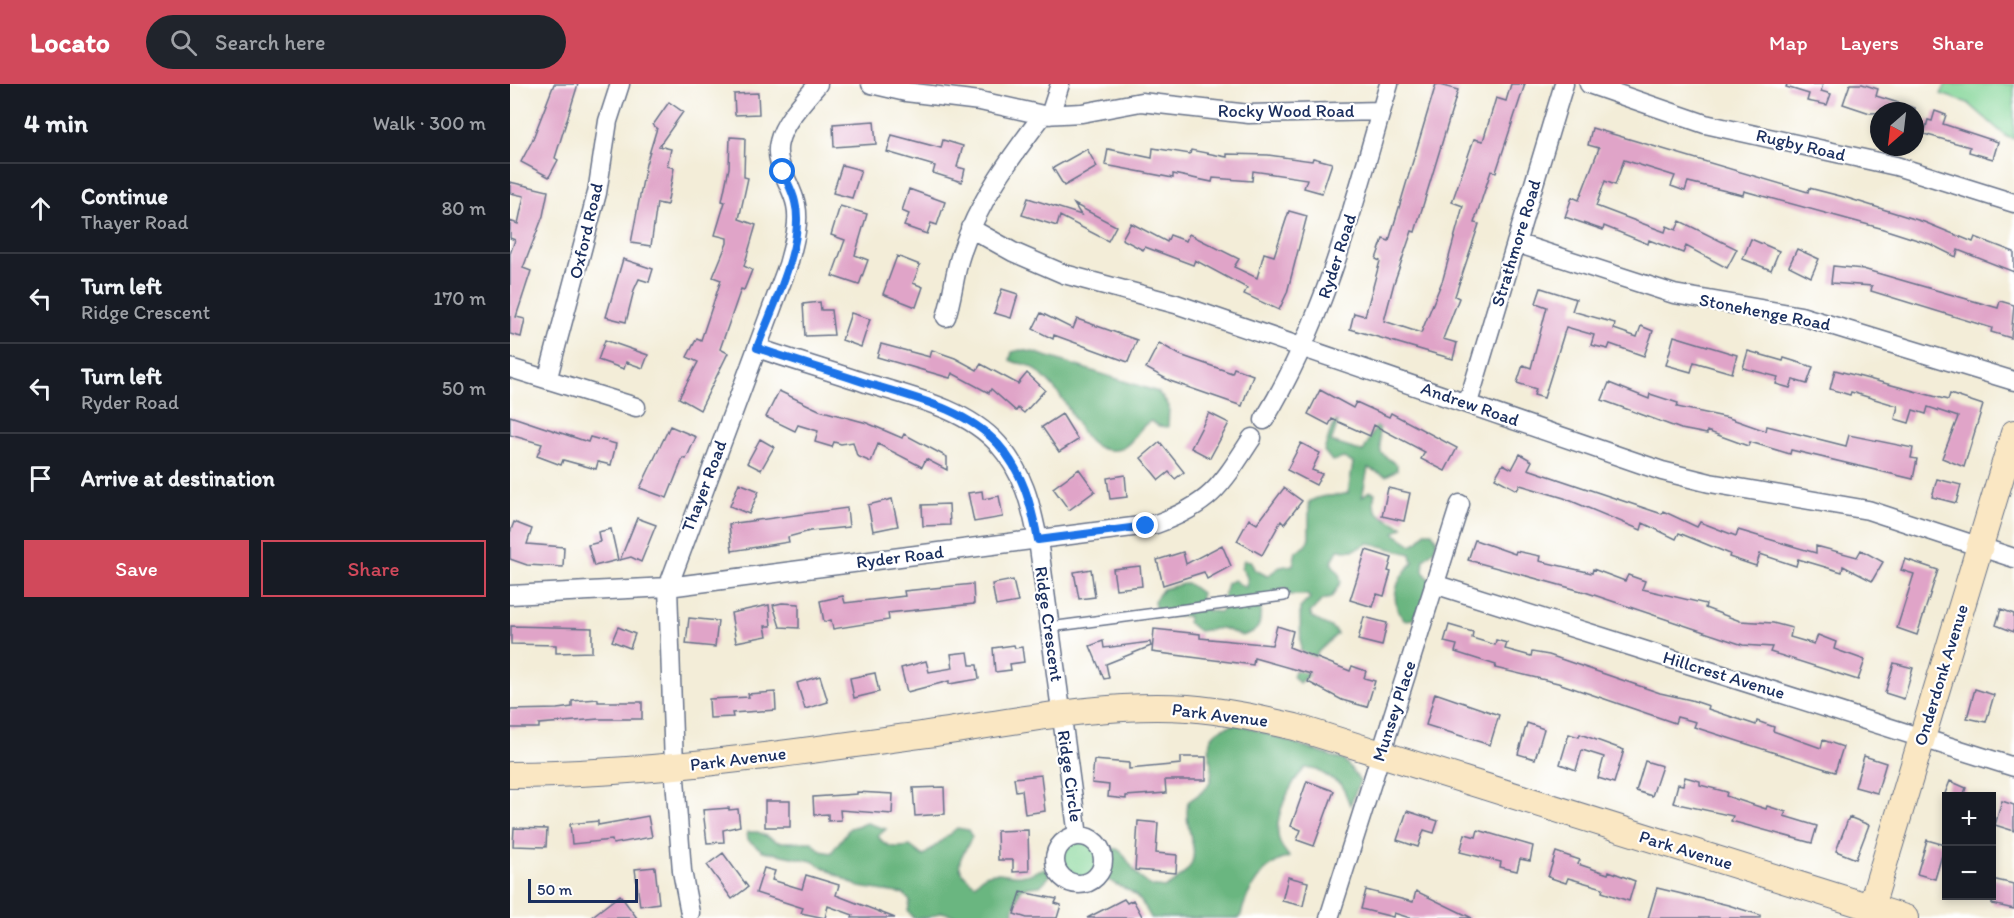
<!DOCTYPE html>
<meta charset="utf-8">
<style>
body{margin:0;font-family:Itim,sans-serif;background:#20242c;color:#f1f3f6}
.controls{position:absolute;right:18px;bottom:18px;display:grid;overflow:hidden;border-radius:0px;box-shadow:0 3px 9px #0003}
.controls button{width:54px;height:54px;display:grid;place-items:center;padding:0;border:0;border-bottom:2px solid #363941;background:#171b24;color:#f1f3f6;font:30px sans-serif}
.compass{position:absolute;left:1360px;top:18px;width:54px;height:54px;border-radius:50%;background:#171b24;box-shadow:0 3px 9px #0003;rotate:208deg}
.scale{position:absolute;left:18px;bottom:15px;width:110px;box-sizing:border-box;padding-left:6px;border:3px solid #1b2f5e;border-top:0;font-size:16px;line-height:21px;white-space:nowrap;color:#1b2f5e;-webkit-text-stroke:4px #fff;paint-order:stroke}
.stop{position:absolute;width:18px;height:18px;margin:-14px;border:4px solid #1a73e8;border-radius:50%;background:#fff}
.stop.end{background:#1a73e8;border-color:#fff;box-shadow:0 2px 6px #0008}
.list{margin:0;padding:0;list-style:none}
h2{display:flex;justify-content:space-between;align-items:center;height:78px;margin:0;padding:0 24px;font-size:26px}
h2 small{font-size:20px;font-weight:400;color:#9ea1a6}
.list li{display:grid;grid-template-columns:39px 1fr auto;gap:18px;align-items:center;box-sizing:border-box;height:90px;padding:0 24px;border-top:2px solid #363941}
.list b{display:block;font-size:22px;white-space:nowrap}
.list p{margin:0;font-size:20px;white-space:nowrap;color:#9ea1a6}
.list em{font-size:20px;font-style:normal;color:#9ea1a6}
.actions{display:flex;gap:12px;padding:18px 24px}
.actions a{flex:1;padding:14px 0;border:2px solid #d1495b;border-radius:0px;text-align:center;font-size:21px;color:#d1495b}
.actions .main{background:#d1495b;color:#fff}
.icon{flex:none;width:33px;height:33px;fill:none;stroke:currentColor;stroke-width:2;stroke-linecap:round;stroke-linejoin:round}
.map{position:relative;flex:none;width:1504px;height:834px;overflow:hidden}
header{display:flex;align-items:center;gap:36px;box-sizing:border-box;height:84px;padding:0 30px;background:#d1495b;color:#fff}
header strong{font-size:28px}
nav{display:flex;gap:33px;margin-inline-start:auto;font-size:21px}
.search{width:420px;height:54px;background:#20242c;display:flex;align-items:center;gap:15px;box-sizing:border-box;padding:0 21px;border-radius:33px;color:#9ea1a6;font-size:22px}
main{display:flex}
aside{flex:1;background:#171b24}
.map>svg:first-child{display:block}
.green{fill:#83d597;stroke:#4f827a;stroke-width:1.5}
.forest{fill:#6ab680;stroke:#42726f;stroke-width:1.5}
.building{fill:#e0a4c8}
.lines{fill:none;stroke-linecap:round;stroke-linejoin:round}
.lane-casing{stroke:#677289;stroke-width:12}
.street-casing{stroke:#677289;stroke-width:21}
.secondary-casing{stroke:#677289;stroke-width:28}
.lane{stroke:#fff;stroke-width:9}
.street{stroke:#fff;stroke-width:18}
.secondary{stroke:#fae7c3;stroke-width:26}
.route{stroke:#1a73e8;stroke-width:8}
.labels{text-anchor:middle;stroke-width:4.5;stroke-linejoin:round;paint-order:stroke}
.street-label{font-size:18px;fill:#1b2f5e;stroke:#fff}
</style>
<header>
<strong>Locato</strong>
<div class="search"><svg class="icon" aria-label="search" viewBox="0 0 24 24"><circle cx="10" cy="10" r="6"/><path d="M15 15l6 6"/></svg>Search here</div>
<nav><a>Map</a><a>Layers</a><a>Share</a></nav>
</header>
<main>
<aside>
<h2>4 min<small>Walk · 300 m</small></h2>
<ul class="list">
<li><svg class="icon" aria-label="ahead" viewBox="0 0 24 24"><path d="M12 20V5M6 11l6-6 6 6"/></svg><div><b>Continue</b><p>Thayer Road</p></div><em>80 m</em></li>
<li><svg class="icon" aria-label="left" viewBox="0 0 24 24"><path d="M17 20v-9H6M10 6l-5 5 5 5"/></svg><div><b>Turn left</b><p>Ridge Crescent</p></div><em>170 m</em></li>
<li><svg class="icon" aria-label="left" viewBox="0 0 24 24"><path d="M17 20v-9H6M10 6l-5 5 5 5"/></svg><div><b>Turn left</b><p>Ryder Road</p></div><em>50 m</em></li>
<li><svg class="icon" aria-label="arrive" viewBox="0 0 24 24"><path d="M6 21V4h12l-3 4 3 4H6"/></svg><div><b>Arrive at destination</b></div></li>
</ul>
<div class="actions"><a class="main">Save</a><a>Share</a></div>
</aside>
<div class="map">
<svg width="1504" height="834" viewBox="0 0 1504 834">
<rect width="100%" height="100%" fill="#fff"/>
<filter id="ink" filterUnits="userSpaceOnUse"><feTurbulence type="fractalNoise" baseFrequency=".0167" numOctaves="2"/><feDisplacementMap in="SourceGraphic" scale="12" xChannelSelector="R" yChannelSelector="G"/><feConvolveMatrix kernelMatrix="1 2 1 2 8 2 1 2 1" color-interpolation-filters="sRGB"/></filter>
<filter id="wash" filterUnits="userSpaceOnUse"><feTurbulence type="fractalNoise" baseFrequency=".008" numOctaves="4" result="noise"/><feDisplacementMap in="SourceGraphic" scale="24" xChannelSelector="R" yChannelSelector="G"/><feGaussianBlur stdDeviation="1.35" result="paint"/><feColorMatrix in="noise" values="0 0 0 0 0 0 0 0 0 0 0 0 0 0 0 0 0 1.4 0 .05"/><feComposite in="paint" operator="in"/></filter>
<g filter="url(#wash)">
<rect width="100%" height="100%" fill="#f3edd8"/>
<path class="green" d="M1436,0H1504V55L1497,53L1458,19L1431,10Z
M545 776a24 24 0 1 1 48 0a24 24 0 1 1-48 0Z"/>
<path class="forest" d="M510,266L523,268L648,308L659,322L658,343L649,342L641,337C627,342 624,363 606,366C578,369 570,344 558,324C551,310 537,296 525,285C517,278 508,281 500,276L502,268Z
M831,329L821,358L853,368L871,333L869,349L871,369L887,381V386L876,392L858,384L852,413L859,407L865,409C859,432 877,434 893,443L884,449L902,461L909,457L915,448H922L927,456L924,466L914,475L913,487L925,503L904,535L894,536C878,517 886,494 903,479L901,470L859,459L844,466H828L821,479L829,489L831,498L821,514L812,516L800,529C804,540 821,538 827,550L808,568L798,591L789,599L783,592L791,572L790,524L800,514L797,511H780L774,504L752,519C747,536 757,545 732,552L712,544L689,547L678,539V532H653L645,523L644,517L653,505L677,499L691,509V516L698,527L710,528L714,524L713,516L717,499L724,496L735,504C740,496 736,490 731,484L734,476L741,477L744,485L757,492L770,483L783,481L786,467L796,462L799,453V418C813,409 823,414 838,409L843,379L834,374L822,377L814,367L820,348Z
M729,640L835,677L850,697L840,721L832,701L807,686L795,684C780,700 763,733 769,756C770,762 776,768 779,773C751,781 737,807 730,834H641C636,824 630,813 620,807C611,802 602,801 595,792L598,768L602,764L610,766L629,793L641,802L654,804C707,774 671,758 678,718C684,713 693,709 697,703C713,682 677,647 729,640Z
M357,739L376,745L368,752C376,765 387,764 400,762L413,772L447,744L458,746L462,753C450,776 440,783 465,800C480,780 497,794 516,791C524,790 527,785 535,785L539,788V793L530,802L511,804L503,827L506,832L513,834H453L432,828L418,834H403L398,827L400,817L394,810L349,803L302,777L253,767L238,756L237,748H248L268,758H302L311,767L321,769L340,744Z"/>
<g id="blocks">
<path class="building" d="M44,0H68L45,74L48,76L39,93L11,78L22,57Z
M926,0L948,6L905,148L902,147L884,199L874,237L911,249L933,195L953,122L942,118L964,55L973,57L986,14L996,17L1001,0H1015L986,88L981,87L964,139L969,140L945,212L949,214L933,255L947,259L943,275L840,245L844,229L855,232L870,177L866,175L873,155L879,157Z
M1277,0H1313L1311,7L1321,10L1317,21L1297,17L1299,10L1276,3Z
M1340,0H1352L1368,5L1366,12L1405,24V27L1360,29L1333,20Z
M248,9L249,30L225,31L224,10Z
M159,18L173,28L149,62L161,65L157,82L164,84L157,121L147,119L141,162L121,159L136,80L147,44L143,41Z
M1425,27L1436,31L1433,40L1488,58L1483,75L1459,68L1460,63L1414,50L1418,36L1422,37Z
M364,37L366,60L324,63L323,40Z
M1082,44L1298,108L1299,104L1334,113L1414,138L1463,158L1465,153L1504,168V188L1448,166L1446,173L1420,160L1370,144L1234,107L1233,111L1178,98L1175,107L1161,102L1165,92L1114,76L1105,101L1095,97L1086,122L1155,148L1157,142L1166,146L1170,137L1227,165L1217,184L1176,162L1173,169L1139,156L1138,160L1094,142L1093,146L1055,133L1062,113L1069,116L1089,64L1078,61Z
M382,51L431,64L433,56L453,62L447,83L455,85L452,98L423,89L425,82L377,68Z
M220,53L235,54L234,93L238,94L229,135L246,141L234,182L242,186L234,206L231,205L210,265L218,269L190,326L169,314L188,278L177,273L187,254L191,256L211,196L203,193L217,159V154L205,151L215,118L212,117L219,84Z
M643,64L680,70L681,66L717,73V70L758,71L802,77L803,74L822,79L812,109L794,104L797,95L743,87L742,97L703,94L702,98L663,90V94L595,81L598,65L642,74Z
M577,65L587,83L554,102L543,84Z
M332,81L351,86L342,114L323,109Z
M0,98L38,107L33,132L13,184L21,187L6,233L15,235L11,253L0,250V170L5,156L0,154V137L8,140L14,112L0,109Z
M399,105L435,118L427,141L421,139L417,150L394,142L399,130L392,127Z
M518,114L571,131L564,120L606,142L598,157L550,132L547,142L512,131Z
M330,122L357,130L345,171L358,176L349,201L322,192L335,156L321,151Z
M779,127L797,132L777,209L769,226L734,210L737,204L685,176L683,181L635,163L633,166L612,155L621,139L657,158L660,151L676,157L679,150L729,175L724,183L747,194L754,169L764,172Z
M1241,155L1269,167L1261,186L1233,175Z
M1287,165L1309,175L1301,193L1279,182Z
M387,172L410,181L403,199L413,203L406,223L373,210Z
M113,175L143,185L139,198L129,195L124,206L116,238L96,233Z
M1323,182L1353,185L1488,224L1490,217L1504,221L1501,254L1481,248L1482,244L1361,207L1362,202L1321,199Z
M1031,204L1066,215L1062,227L1105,239L1104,245L1127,253L1131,242L1143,247L1134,272L1100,260L1098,265L1081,261L1084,251L1056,243L1034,314L1024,311L1026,305L1007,299L1013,281L1021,284L1037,223L1026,219Z
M492,205L508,210L501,234L484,229Z
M310,218L311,226H321L324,251L295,252L293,220Z
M341,229L360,235L351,263L332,256Z
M531,229L563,245L567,235L627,256L618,278L544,251L543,255L523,245Z
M1164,252L1227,271L1222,289L1184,278L1181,288L1156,281Z
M95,256L138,271L133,284L116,278L114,285L88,276Z
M649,259L670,271L722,289L724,284L743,291L732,322L660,297L636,284Z
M371,260L420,273L422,266L445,274L467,286L471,280L508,300L517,289L535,306L514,329L508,324L506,327L481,305L479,309L442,289L440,294L367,273Z
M1238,267L1273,277L1274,274L1303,283L1297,300L1283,296L1280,304L1266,300L1268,293L1233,284Z
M1325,286L1438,316L1440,310L1473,321L1454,383L1432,374L1448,333L1418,323L1416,330L1403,326L1399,339L1385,335L1388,322L1341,308L1340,311L1320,305Z
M1099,299L1139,315L1140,310L1168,319L1167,323L1219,334L1256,347L1257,342L1336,362L1339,351L1403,364L1401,374L1407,375L1403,395L1281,366L1280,370L1240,358L1238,362L1197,347V350L1171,345L1092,316Z
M810,306L843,324L846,318L879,333L881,329L947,364L935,387L911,375L915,368L864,341L860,352L822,335L819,341L798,330Z
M269,307L309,326L357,339L392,354L394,350L437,373V386L416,375L412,383L368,360L361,378L347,372L343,358L331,360L324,358L322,363L305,358L308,347L288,341L285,347L256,333Z
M699,329L719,339L700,374L681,364Z
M552,330L568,356L549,368L532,343Z
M0,332L78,358L80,353L106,360L101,381L88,378L86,385L53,376L51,381L27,372L32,360L0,351Z
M160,342L186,353L176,375L173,374L157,414L130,404Z
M250,355L264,363L251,386L237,379Z
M650,358L674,388L665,395L659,388L649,396L631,374Z
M791,359L810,369L802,386L812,390L806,401L777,386Z
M1010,370L1022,377L1018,385L1152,430L1153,427L1187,443L1190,438L1226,452L1228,446L1306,469V462L1347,473L1351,466L1373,478L1362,497L1333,482L1332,488L1288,475L1286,482L1250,470L1246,482L1219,473L1220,470L1169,449L1166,455L1133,439L1131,446L1054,414L1010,401L1007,406L985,394L993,380L1002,385Z
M569,385L585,407L559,426L543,404Z
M615,391L617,413L600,415L597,394Z
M1427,395L1451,401L1446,419L1422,413Z
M229,399L249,407L239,430L220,422Z
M774,404L792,417L774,440L771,437L752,471L727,457L739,435L747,440Z
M878,404L900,409L894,437L872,432Z
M472,407L473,415L489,412L493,433L464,438L458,409Z
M382,415L388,442L363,447L358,421Z
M439,420L440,441L413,442L412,421Z
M337,424L339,443L300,447L278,453L279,458L222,467L219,440Z
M127,434L146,441L131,478L121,473L110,476Z
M4,438L22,445L17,460L54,463L53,483L17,481L0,475V449Z
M101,445L108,476L84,482L78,461L90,458L88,448Z
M965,456L1005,470L1006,467L1030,472L1029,477L1082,489L1083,485L1115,497L1118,491L1135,497L1132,505L1196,520L1195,524L1230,537L1263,539L1282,544L1280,553L1304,560L1308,551L1326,558L1324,565L1355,576L1348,596L1260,568L1262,563L1233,561L1075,508L958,476Z
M712,461L721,482L697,495L694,488L653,501L647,476L673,468L676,480Z
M856,466L882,474L878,487L881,488L874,512L867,510L863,523L840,516Z
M1395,475L1428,486L1407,551L1387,544L1404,490L1391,486Z
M630,482L632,502L606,505L603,485Z
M581,485L585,513L569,515L564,488Z
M503,496L508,518L486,522L482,500Z
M463,500L464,520L378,529L379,536L323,545L321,536L314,538L310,517L333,512L335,519L395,512L394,507Z
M272,519L289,520V544L270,543L263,521Z
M259,521L261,542H255L257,552L226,558L221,529Z
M1491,525L1504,530V548L1486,541Z
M854,533L877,539L872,562L848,556Z
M179,534L208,537L205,563L176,560Z
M939,541L963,548L962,554L985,561L986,556L997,559L995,565L1021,572L1022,568L1039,571L1150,609L1181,616L1199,622L1198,625L1246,641L1247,637L1264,643L1263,647L1311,664L1313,656L1333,663L1325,688L1184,643L1186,638L1167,633L1165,639L1048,599L985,584L986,581L945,568L947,561L934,558Z
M1,542L82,544V568L46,569V561L1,560Z
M767,542L783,547L779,563L840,587L842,582L856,587L854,594L865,597L857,623L832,616L798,598L801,590L744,574L743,581L642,568L644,545L690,550V554L762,561Z
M108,543L125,550L120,564L102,557Z
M593,557L594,564L640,558L641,562L596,580L599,594L594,595L580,562Z
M504,561L505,564L512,563L514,578L500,580L501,586L485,588L483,564Z
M458,568L460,581H467L469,595L439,600V597L397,608L391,584L416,577L419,588L443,584L441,570Z
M1384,579L1403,584L1394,615L1375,609Z
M365,589L369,608L344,614L340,594Z
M310,592L318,618L295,625L287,599Z
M1465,605L1484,611L1476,638L1457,634Z
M265,608L266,626L222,629L223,633L200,634L199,615L239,613L238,610Z
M925,609L989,631L980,661L916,641Z
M88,615V618H132V635H89L29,640V644H0V626L47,625L62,623V617Z
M1017,639L1034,645L1025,675L1008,670Z
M1059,650L1069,653L1070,650L1114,666L1104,699L1088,694L1094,673L1072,666L1066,686L1050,680Z
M1354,672L1376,679L1367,709L1345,703Z
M671,673H696V696H655L656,709L616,712V715L598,713L599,701L582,699L584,676L619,679V685L671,680Z
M1135,677L1152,682L1142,712L1126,707Z
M531,691L535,727L515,730L512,706L506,707L504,694Z
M1175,693L1190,697V701L1217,708L1216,712L1256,725L1257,722L1276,728L1274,732L1307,742L1302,759L1221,737L1223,732L1163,719L1168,700L1173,701Z
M797,697L824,707L804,762L787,756L791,746L781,742Z
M1440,697L1456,704L1453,712H1434Z
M434,703L435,730L405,732L403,704Z
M347,708L383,710L382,730L330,726L331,736L318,737V730L304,731L303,713L347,710Z
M255,717H280V743H255Z
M1492,717L1504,721V747L1485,741Z
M219,724V726L228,725L230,742L213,746L214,758L197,759L193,726Z
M897,727L928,737L924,749L914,746L908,763L887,756Z
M138,732L142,753L103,760L102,756L62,760L60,740L88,737V741Z
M1339,733L1359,741L1346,775L1326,767Z
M628,737L648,739L646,769L667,771L666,789L625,786Z
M4,744L37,745L36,763L3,762Z
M518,746L519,787L503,788V776H488L487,747Z
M968,746L1023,762L1020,777L1010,775L1007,787L990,783L991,778L950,768L955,750L966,753Z
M1417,756L1435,761L1425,795L1407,790Z
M1046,768L1070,776L1068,780L1098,790L1099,787L1125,797L1119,817L1092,808L1093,804L1058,794L1056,799L1038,793Z
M213,769L238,803L222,815L197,781Z
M145,783L149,819L130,822L125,785Z
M254,784L265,787L262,796L292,805L296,791L329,801L326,811L385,834H342L343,831L318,822L315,834L291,829L293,824L246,809Z
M778,793L798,798L793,822L772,817Z
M1482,795L1504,800V825L1482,820Z
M1147,804L1218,821L1250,831V834H1138Z
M856,806L903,818L906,807L962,834H900L884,829L883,833L851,825Z
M511,808L547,815L545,819L551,821L547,834H517L504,830Z
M110,811L127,834H80Z
M614,815L617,819L623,816L633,834H577Z"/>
</g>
</g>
<g filter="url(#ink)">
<use href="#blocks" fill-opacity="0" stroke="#677289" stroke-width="1.5"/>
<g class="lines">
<g class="lane-casing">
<path id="lane" d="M540,543L774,512"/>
</g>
<g class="street-casing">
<path id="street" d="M361,0L396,8L470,17L533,31L572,29L631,18L739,30L871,27
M1079,0L1195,40L1386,82L1504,119
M540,31L550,0
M460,144L503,168L554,190L666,220L1152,387L1200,399L1358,426L1504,474
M1006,159L1164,210L1291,232L1504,297
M436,233C443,212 444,190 451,170C468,118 500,74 533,31
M247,264C283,276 320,287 356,299C401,313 455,324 488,360C513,388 521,420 528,456L568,752
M0,284L126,323
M38,293L87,109L98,37L110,0
M958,319L1054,0
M754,336C817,232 845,116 879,0
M924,500L1504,683
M0,511L158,503L646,440C701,420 711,402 742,354
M545 776a24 24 0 1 1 48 0a24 24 0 1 1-48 0Z
M180,829L172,787L164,682L158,503L278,181C283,162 290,140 286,121C282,100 263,80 269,58C274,37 294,17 308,0
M819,834L950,420"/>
</g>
<g class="secondary-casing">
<path id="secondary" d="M0,691C138,690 275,670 411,651C499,639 590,618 678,624C715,627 750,635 785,643L1395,834
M1361,823L1504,349"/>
</g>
<use href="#lane" class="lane"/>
<use href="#street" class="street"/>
<use href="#secondary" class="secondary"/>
</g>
</g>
<g class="lines" filter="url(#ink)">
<path class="route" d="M273,88C277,98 283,108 285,118C296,159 261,226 247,264C283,276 320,287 356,299C401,313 455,324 488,360C513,388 521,420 528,456L636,442"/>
</g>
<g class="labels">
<g class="street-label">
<text x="776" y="33">Rocky Wood Road</text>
<text transform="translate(1291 61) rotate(13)" y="6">Rugby Road</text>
<text transform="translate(76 147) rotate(-77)" y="6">Oxford Road</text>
<text transform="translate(1006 159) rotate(-73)" y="6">Strathmore Road</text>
<text transform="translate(827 172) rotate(-72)" y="6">Ryder Road</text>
<text transform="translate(1255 228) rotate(11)" y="6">Stonehenge Road</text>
<text transform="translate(960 320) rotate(19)" y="6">Andrew Road</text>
<text transform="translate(194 402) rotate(-69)" y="6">Thayer Road</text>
<text transform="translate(390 473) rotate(-7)" y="6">Ryder Road</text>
<text transform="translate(539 540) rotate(82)" y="6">Ridge Crescent</text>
<text transform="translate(1214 591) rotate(17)" y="6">Hillcrest Avenue</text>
<text transform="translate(1431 591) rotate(-73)" y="6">Onderdonk Avenue</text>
<text transform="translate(884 627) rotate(-72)" y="6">Munsey Place</text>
<text transform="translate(710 631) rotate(7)" y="6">Park Avenue</text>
<text transform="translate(228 675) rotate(-7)" y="6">Park Avenue</text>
<text transform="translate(560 692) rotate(82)" y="6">Ridge Circle</text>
<text transform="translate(1176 766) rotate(17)" y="6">Park Avenue</text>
</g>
</g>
</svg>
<div class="controls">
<button>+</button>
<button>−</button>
</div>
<svg class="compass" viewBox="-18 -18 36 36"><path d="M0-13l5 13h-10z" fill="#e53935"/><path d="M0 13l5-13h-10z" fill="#9ea1a6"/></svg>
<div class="scale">50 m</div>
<div class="stop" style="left:273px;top:88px"></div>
<div class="stop end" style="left:636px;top:442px"></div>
</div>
</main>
